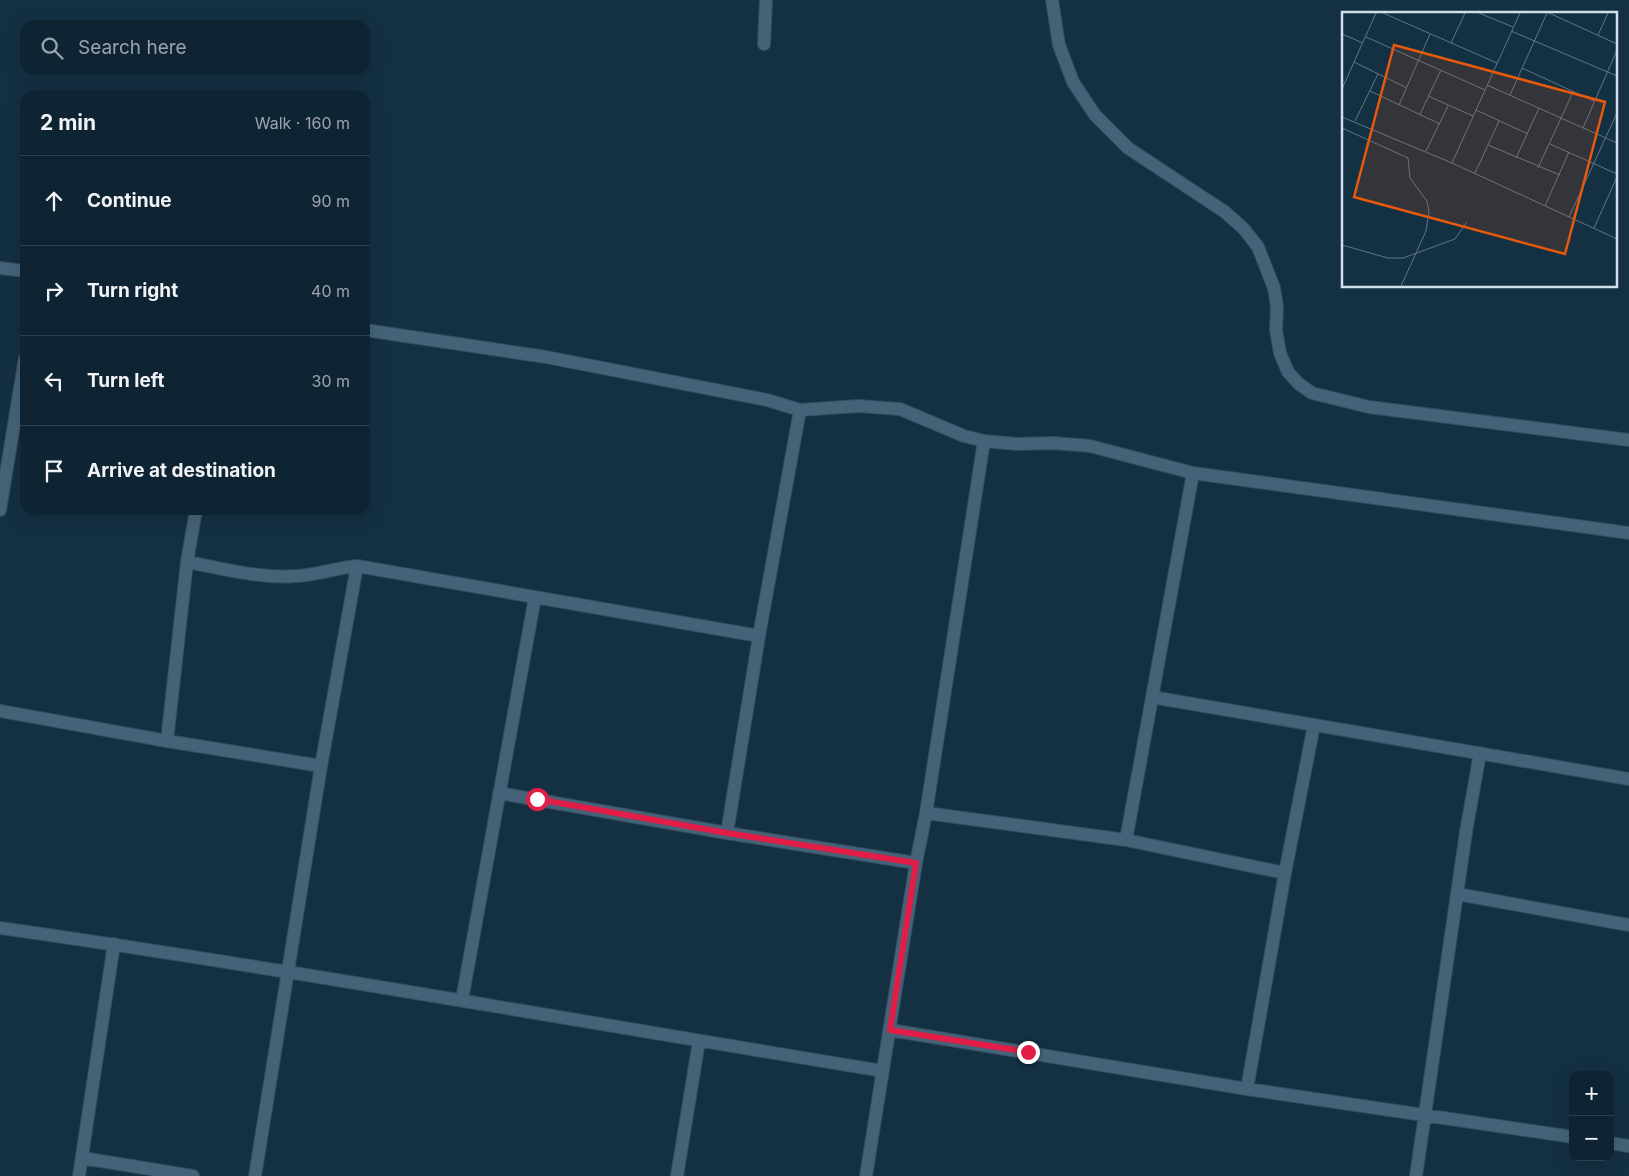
<!DOCTYPE html>
<meta charset="utf-8">
<style>
body{margin:0;font-family:Inter,sans-serif;background:#1d303e;color:#f1f3f6}
.controls{position:absolute;right:15px;bottom:15px;display:grid;overflow:hidden;border-radius:10px;box-shadow:0 5px 20px #0002}
.controls button{width:45px;height:45px;display:grid;place-items:center;padding:0;border:0;border-bottom:1px solid #2f414d;background:#0f2432;color:#f1f3f6;font:25px sans-serif}
.stop{position:absolute;width:15px;height:15px;margin:-11px;border:4px solid #e11d48;border-radius:50%;background:#fff}
.stop.end{background:#e11d48;border-color:#fff;box-shadow:0 1px 5px #0008}
.list{margin:0;padding:0;list-style:none}
h2{display:flex;justify-content:space-between;align-items:center;height:65px;margin:0;padding:0 20px;font-size:21px}
h2 small{font-size:16px;font-weight:400;color:#9ba4ac}
.list li{display:grid;grid-template-columns:32px 1fr auto;gap:15px;align-items:center;box-sizing:border-box;height:90px;padding:0 20px;border-top:1px solid #2f414d}
.list b{display:block;font-size:19px;white-space:nowrap}
.list em{font-size:16px;font-style:normal;color:#9ba4ac}
.icon{flex:none;width:28px;height:28px;fill:none;stroke:currentColor;stroke-width:2;stroke-linecap:round;stroke-linejoin:round}
.map{position:relative;flex:none;width:1629px;height:1176px;overflow:hidden}
.search{position:absolute;background:#0f2432;box-shadow:0 5px 20px #0002;left:20px;top:20px;width:350px;height:55px;display:flex;align-items:center;gap:12px;box-sizing:border-box;padding:0 18px;border-radius:15px;color:#9ba4ac;font-size:19px}
.panel{position:absolute;background:#0f2432;box-shadow:0 5px 20px #0002;left:20px;top:90px;width:350px;height:425px;border-radius:15px}
.map>svg:first-child{display:block}
.lines{fill:none;stroke-linecap:round;stroke-linejoin:round}
.minor-casing{stroke:#364c5b;stroke-width:14}
.minor{stroke:#456378;stroke-width:12}
.route{stroke:#e11d48;stroke-width:6}
.inset-road{fill:none;stroke:#5f7686;stroke-width:1}
.view{fill:#e8590c;fill-opacity:0.15;stroke:#e8590c;stroke-width:2.5}
.inset-edge{fill:none;stroke:#cfdfeb;stroke-width:2.5}
</style>
<div class="map">
<svg width="1629" height="1176" viewBox="0 0 1629 1176">
<rect width="100%" height="100%" fill="#143043"/>
<g class="lines">
<g class="minor-casing">
<path id="minor" d="M1052,0L1059,45L1073,82L1095,115L1128,148L1225,212L1244,229L1258,247L1274,288L1277,307L1276,330L1280,353L1288,372L1299,384L1312,393L1369,407L1629,440
M764,44L766,0
M0,268L25,271
M365,330L546,357L767,400L800,410L858,406L900,409L964,436L984,441L1017,444L1053,443L1090,446L1193,473L1629,533
M0,510L25,358
M187,562C222,568 260,579 296,576C317,575 336,568 357,566L759,636
M1152,697L1629,779
M0,711L167,741L321,766
M167,741L187,562L196,510
M499,793L727,833L916,863
M926,813L1126,840L1285,873
M727,833L759,636L800,410
M1126,840L1193,473
M1457,894L1629,925
M0,928C295,970 588,1023 883,1071
M462,1000L535,597
M890,1030L1247,1089L1573,1137
M1247,1089L1285,873L1314,725
M1610,1143L1629,1146
M82,1158L193,1176
M79,1176L114,944
M255,1176L321,766L357,566
M677,1176L699,1041
M866,1176L916,863L926,813L984,441
M1416,1176L1466,832L1480,753"/>
</g>
<use href="#minor" class="minor"/>
</g>
<g class="lines">
<path class="route" d="M537,799L727,833L916,863L890,1030L1028,1052"/>
</g>
<g transform="translate(1342 12)">
<rect width="275" height="275" fill="#143043"/>
<path class="inset-road" d="M41,1L155,51M137,1L171,15M207,1L275,32M169,19L275,64M0,22L21,31M256,23L266,1M24,25L143,78M109,31L123,1M12,50L65,76M180,56L252,89M145,73L275,131M0,77L34,1M28,79L98,112M168,83L205,1M86,84L131,104M57,93L88,22M134,98L186,122M78,102L99,58M0,105L110,151L275,227M13,109L36,62M0,116L66,146L68,166L85,189L87,199L84,219L59,274M241,116L275,38M208,132L275,162M146,133L218,163M84,139L106,94M174,146L197,96M110,151L178,1M196,156L231,80M133,161L157,109M203,194L227,140M227,205L275,101M252,216L275,165M0,233L46,246H61L113,227L125,210"/>
<path class="view" d="M52,33L263,90L223,242L12,185Z"/>
<rect width="275" height="275" class="inset-edge"/>
</g>
</svg>
<div class="controls">
<button>+</button>
<button>−</button>
</div>
<div class="stop" style="left:537px;top:799px"></div>
<div class="stop end" style="left:1028px;top:1052px"></div>
<div class="search"><svg class="icon" aria-label="search" viewBox="0 0 24 24"><circle cx="10" cy="10" r="6"/><path d="M15 15l6 6"/></svg>Search here</div>
<section class="panel">
<h2>2 min<small>Walk · 160 m</small></h2>
<ul class="list">
<li><svg class="icon" aria-label="ahead" viewBox="0 0 24 24"><path d="M12 20V5M6 11l6-6 6 6"/></svg><div><b>Continue</b></div><em>90 m</em></li>
<li><svg class="icon" aria-label="right" viewBox="0 0 24 24"><path d="M7 20v-9h11M14 6l5 5-5 5"/></svg><div><b>Turn right</b></div><em>40 m</em></li>
<li><svg class="icon" aria-label="left" viewBox="0 0 24 24"><path d="M17 20v-9H6M10 6l-5 5 5 5"/></svg><div><b>Turn left</b></div><em>30 m</em></li>
<li><svg class="icon" aria-label="arrive" viewBox="0 0 24 24"><path d="M6 21V4h12l-3 4 3 4H6"/></svg><div><b>Arrive at destination</b></div></li>
</ul>
</section>
</div>
